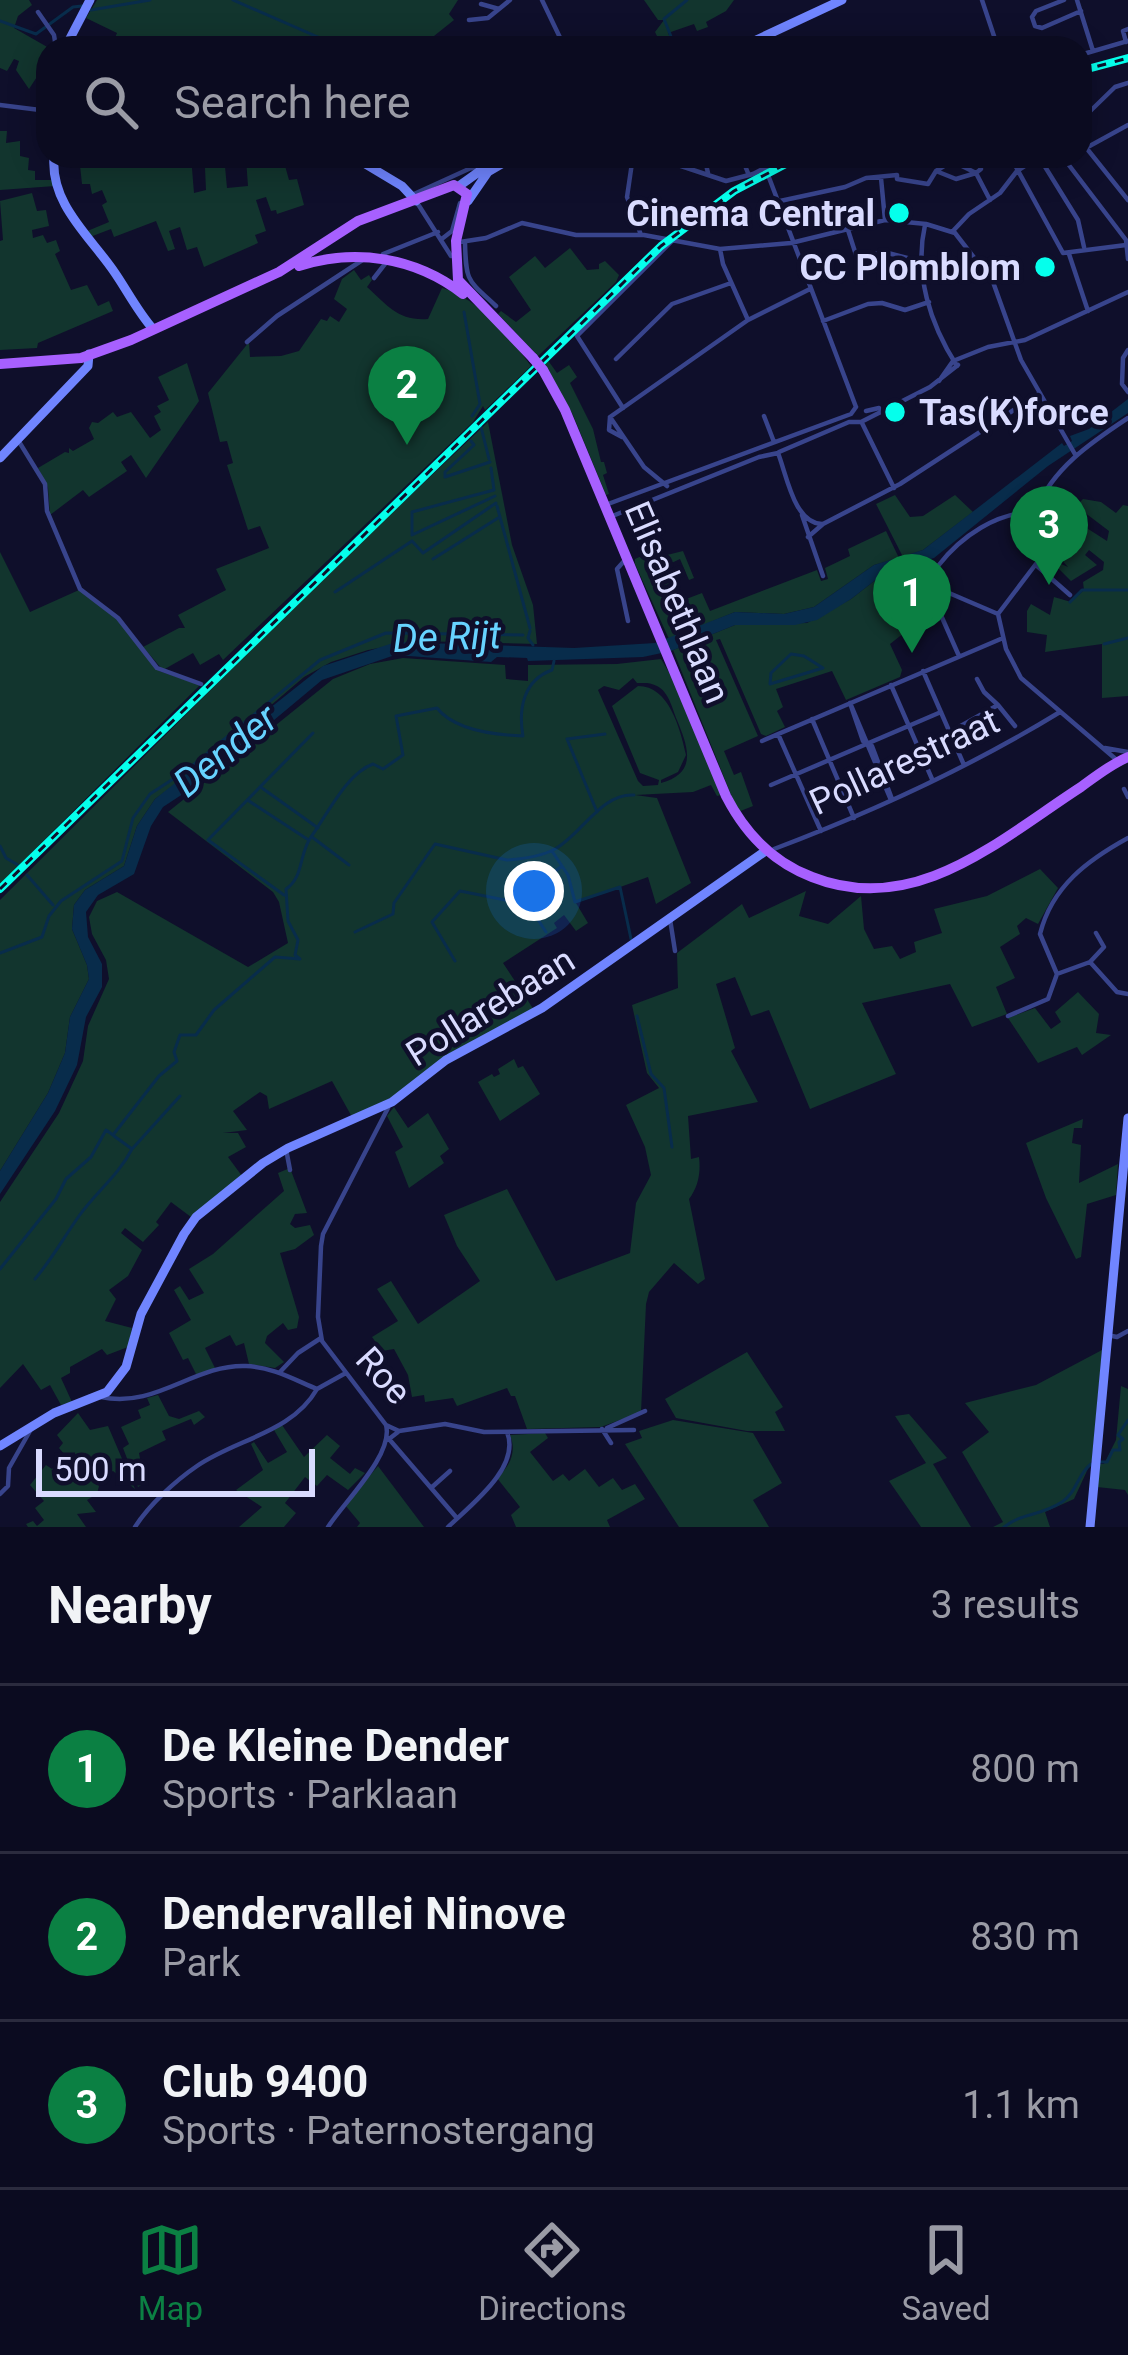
<!DOCTYPE html>
<meta charset="utf-8">
<style>
body{margin:0;font-family:Roboto,sans-serif;background:#19192d;color:#f1f3f6}
.scale{position:absolute;left:36px;bottom:30px;width:279px;box-sizing:border-box;padding-left:12px;border:6px solid #d9dbff;border-top:0;font-size:33px;line-height:42px;white-space:nowrap;color:#d9dbff;-webkit-text-stroke:9px #0f0f2b;paint-order:stroke}
.you{position:absolute;left:534px;top:891px;width:42px;height:42px;margin:-30px;border:9px solid #fff;border-radius:50%;background:#1a73e8;box-shadow:0 0 0 18px #1a73e833}
.badge{display:grid;place-items:center;width:78px;height:78px;border-radius:50%;background:#0b8043;color:#fff;font-size:39px;font-weight:700}
.pin{position:absolute;translate:-50% -99px;filter:drop-shadow(0 3px 6px #0008)}
.pin::after{content:'';position:absolute;top:63px;width:42px;height:36px;background:inherit;clip-path:polygon(0 0,100% 0,50% 100%)}
.list{margin:0;padding:0;list-style:none}
h2{display:flex;justify-content:space-between;align-items:center;height:156px;margin:0;padding:0 48px;font-size:51px}
h2 small{font-size:39px;font-weight:400;color:#9a9ba5}
.list li{display:grid;grid-template-columns:78px 1fr auto;gap:36px;align-items:center;box-sizing:border-box;height:168px;padding:0 48px;border-top:3px solid #2b2b3e}
.list b{display:block;font-size:45px;white-space:nowrap}
.list p{margin:0;font-size:39px;white-space:nowrap;color:#9a9ba5}
.list em{font-size:39px;font-style:normal;color:#9a9ba5}
.icon{flex:none;width:66px;height:66px;fill:none;stroke:currentColor;stroke-width:2;stroke-linecap:round;stroke-linejoin:round}
.map{position:relative;flex:none;width:1128px;height:1527px;overflow:hidden}
.search{position:absolute;background:#0b0b20;box-shadow:0 6px 30px #0003;left:36px;right:36px;top:36px;height:132px;display:flex;align-items:center;gap:30px;box-sizing:border-box;padding:0 42px;border-radius:36px;color:#9a9ba5;font-size:45px}
.sheet{height:660px;background:#0b0b20}
nav{display:flex;justify-content:space-around;align-items:center;box-sizing:border-box;height:168px;border-top:3px solid #2b2b3e;background:#0b0b20;font-size:33px;color:#9a9ba5}
nav a{display:grid;justify-items:center;gap:6px}
nav .on{color:#0b8043}
.map>svg:first-child{display:block}
.green{fill:#12352e;fill-rule:evenodd}
.water{fill:#082c4b}
.lines{fill:none;stroke-linecap:round;stroke-linejoin:round}
.stream{stroke:#082c4b;stroke-width:3}
.street{stroke:#38448c;stroke-width:4.5}
.secondary{stroke:#7085ff;stroke-width:9}
.primary{stroke:#a760ff;stroke-width:10}
.rail-casing{stroke:#05ffec;stroke-width:8}
.rail{stroke:#0f0f2b;stroke-width:3;stroke-dasharray:9;stroke-linecap:butt}
.primary-bridge{stroke:#a760ff;stroke-width:10}
.poi-dot{fill:#05ffec;stroke:#0f0f2b;stroke-width:4.5}
.labels{text-anchor:middle;stroke-width:9;stroke-linejoin:round;paint-order:stroke}
.poi-label{font-size:36px;font-weight:bold;fill:#d9dbff;stroke:#0f0f2b;text-anchor:end}
.street-label{font-size:36px;fill:#d9dbff;stroke:#0f0f2b}
.water-label{font-size:39px;font-style:italic;fill:#67d3ff;stroke:#0f0f2b}
</style>
<div class="map">
<svg width="1128" height="1527" viewBox="0 0 1128 1527">
<rect width="100%" height="100%" fill="#0f0f2b"/>
<path class="green" d="M0,0H29L32,5L18,16L14,28L49,48L48,60L29,89L16,70L19,61L14,59L7,71L0,68Z
M97,0H458L449,14L454,20L419,48H67L114,40L117,33L86,18Z
M644,0H734L726,11L706,22L708,27L697,31L694,24L668,33L672,41L662,46L655,32L664,20H658Z
M0,131H7L6,143L20,141V156L29,158L28,170L35,171V180H53L55,186L0,190Z
M79,156L160,160L191,156L194,193L206,190L205,168L215,167V156H224L227,188L248,186L246,159L261,161L262,156H268L271,167L284,162L289,180L297,179L304,205L277,214L276,210L271,211L266,197L256,200L266,231L255,235L258,243L204,267L197,247L187,250L180,227L169,231L175,249L168,251L156,221L114,237L111,229L90,237L85,232L109,222L102,205L107,202L102,190L92,194L90,184H82Z
M32,193L37,211L46,210L49,226L32,230L33,238L43,235L47,243L56,240L60,251L55,254L71,290L87,285L98,306L109,301L113,311L38,343L37,348L0,350V241L3,240L0,201Z
M570,248L587,270L599,269V264L605,261L619,275L616,282L538,356L498,314L501,311L516,322L531,310L509,277L535,256L545,268Z
M354,270L361,280L369,275L372,280L367,287C388,306 398,321 428,319L442,288C477,297 511,338 531,366L485,410L483,406L473,422L223,660L219,654L200,665L193,653L163,670L143,647L179,628H185L178,615L226,590L216,569L269,548L260,526L248,530L227,465L233,463L227,441L220,442L208,393L249,342L250,357L281,356L299,351L321,319L327,321L330,316L339,322L347,309L334,299L342,279Z
M547,359L557,373L569,365L577,377L570,383L593,429L601,462H604L607,473L603,475L609,494L606,495L573,415L544,363Z
M187,363L199,401L146,478L131,455L121,462L127,471L89,497L83,490L50,515L48,488L38,468L65,452L69,453V448L73,451L94,439L89,428L92,422L98,423L113,412L117,417L131,412L150,438L161,430L154,416L161,412L157,406L169,400L158,377Z
M488,422L512,545L533,605L537,644L416,641L368,650L331,662L304,677L192,773L155,799L137,826L124,866L85,890L74,905L72,929L87,965L89,979L70,1017L65,1053L48,1093L0,1171V900L320,581Z
M895,495L910,517L923,516L955,495L973,512L923,550L903,557L876,504Z
M1083,499L1101,502L1116,513L1123,505L1128,506V696L1102,698V644L1045,652L1047,635L1027,632V611L1031,604L1050,615L1054,597L1071,602L1084,590L1083,582L1103,570L1104,562L1089,550L1085,555L1097,565L1071,581L1057,567L1061,564L1068,567L1059,557L1082,525L1107,541L1109,531L1076,506Z
M886,531L899,558L874,565L814,607L784,614L735,612L669,639L635,564V559L648,553L651,559L683,551L694,578L689,580L680,559L665,566L681,601L702,593L710,611L817,570L821,581L828,579L825,568L850,556L848,549Z
M0,552L30,612L79,590L117,619L159,671L200,685L0,884Z
M926,563L942,615L909,629L890,644L902,670L900,677L846,700L832,671L776,689L783,707L777,711L785,727L766,736L761,734L720,639L716,640L758,736L724,751L734,775L741,772L753,806L738,812L673,650L735,625L807,623L851,599L882,575Z
M403,658L505,665L506,679L528,681V665L617,664L661,659L673,679L721,795L717,796L711,785L693,792L635,795L657,798L691,883L656,904L648,877L576,903L588,923L576,931L564,915L554,923L557,928L503,963L534,1010L388,1100L352,1117L332,1081L269,1109L267,1096L260,1092L233,1111L247,1130L223,1133H238L246,1147L228,1157L242,1176L191,1217L171,1202L156,1222L159,1225L143,1242L125,1228L121,1233L142,1250L128,1276L109,1290L116,1299L105,1321L132,1328L128,1347L107,1355L102,1349L70,1367V1373L61,1378L72,1402L61,1405L50,1385L41,1390L23,1364L0,1388V1202L59,1113L83,1061L88,1026L109,979L106,960L92,934L89,917L97,901L117,892L248,967L288,943L279,902L273,892L168,812L333,679L370,664ZM633,678L637,683C645,683 649,682 657,686C669,692 672,708 677,720C688,747 698,773 661,783V780L678,772L686,755C680,728 669,686 638,686L612,706L640,773L659,780L658,785L643,786L638,781L598,690L604,686L619,690Z
M1040,869L1058,888L1038,924L1026,918L1017,926L1020,934L1000,947L1015,978L996,987L1007,1014L972,1027L950,984L862,1003L896,1074L810,1109L769,1010L751,1016L735,977L716,984L735,1048L731,1051L758,1102L688,1116L691,1159L699,1157C701,1173 698,1187 689,1199L705,1279L698,1284L674,1263L649,1292L646,1304L641,1412L601,1427L527,1429L515,1396H511L507,1388L457,1406L453,1398L425,1402L424,1395L412,1397L408,1375L394,1349L382,1351L372,1337L398,1321L377,1289L391,1281L418,1324L480,1281L457,1246L444,1215L507,1189L556,1281L630,1253L636,1203L651,1175L645,1147L626,1105L659,1088L647,1073L632,1005L678,988L677,953L742,904L749,918L806,891L799,916L828,924L861,896L864,929L874,949L892,946L900,959L916,952L914,942L942,933L934,909L987,896Z
M1078,992L1099,1014L1096,1033L1111,1035L1082,1055L1077,1047L1038,1063L1008,1018L1035,1008L1051,1029L1061,1022L1055,1012Z
M514,1059L518,1068L523,1066L540,1094L500,1121L478,1082L492,1074L494,1077L500,1074L498,1069Z
M394,1107L408,1128L428,1113L449,1149L440,1156L444,1163L409,1188L395,1152L403,1147L387,1116Z
M1083,1119L1082,1128H1074L1072,1143L1081,1145L1079,1183L1118,1164L1116,1195L1087,1204L1081,1257L1076,1259L1046,1198L1026,1143Z
M290,1168L307,1213L295,1214L290,1224L295,1228L310,1225L314,1235L295,1249L280,1253L299,1317L297,1328L288,1330L283,1323L267,1336L265,1343L284,1362L275,1368L249,1364L244,1343L236,1346L230,1335L205,1348L216,1370L197,1376L188,1358L183,1360L169,1333L191,1320L174,1290L180,1286L189,1300L204,1293L189,1269L213,1254L284,1191L278,1173Z
M1102,1350L1092,1460L1074,1499L1045,1512L1050,1527H993L1003,1522L962,1452L989,1432L965,1403L1036,1385Z
M747,1352L783,1407L775,1412L785,1431H747L676,1418L665,1399Z
M1121,1386L1128,1389V1495L1125,1490L1097,1487L1099,1464H1104L1116,1440Z
M158,1395L169,1416L179,1419L199,1411L205,1417L194,1425L191,1419L162,1431L166,1440L139,1453L142,1470L137,1473L143,1484L138,1487L123,1448L129,1444L121,1427L141,1418L138,1410L150,1405L147,1398Z
M78,1413L90,1430L108,1426L135,1489L113,1471L95,1480L99,1486L97,1494L87,1500L96,1512L77,1514L86,1527H28L26,1524L33,1521L37,1526L44,1520L35,1508L44,1501L30,1485L46,1465L52,1469L65,1455L59,1448L63,1443L57,1435Z
M909,1414L947,1458L933,1464L971,1527H921L889,1481L926,1463L895,1416Z
M673,1420L753,1433L782,1483L753,1500L769,1527H679L625,1444L642,1438L639,1431Z
M282,1425L304,1457L327,1435L340,1446L330,1458L350,1474L355,1468L365,1473L348,1490L327,1475L317,1486L305,1477L285,1503L296,1513L284,1527H239L262,1507L236,1490L263,1470L251,1444L254,1442L268,1463L287,1452L274,1430Z
M545,1433L548,1438L530,1452L553,1481L563,1474L569,1481L585,1469L599,1487L613,1478L622,1490L635,1484L645,1499L607,1520L610,1527H516L511,1515L520,1507L497,1478C510,1466 517,1452 510,1435Z
M378,1466L424,1527H357L360,1523L345,1505Z"/>
<path class="water" d="M1128,399V413L1048,466L934,558L882,575L851,599L817,620L795,625H735L671,651L643,657L528,661L527,658L497,657L491,662L395,655L322,680L195,786L163,807L151,826L134,874L98,895L86,912L88,937L102,964V987L86,1017L77,1065L55,1111L0,1194V1171L48,1093L65,1053L70,1017L89,979L87,965L72,929L74,905L85,890L124,866L137,826L155,799L323,666L396,642L574,648L655,643L735,612L784,614L814,607L874,565L923,550L1062,443L1064,446L1072,441L1070,436L1089,429Z"/>
<g class="lines">
<path class="stream" d="M233,0L343,48
M91,10L150,0
M0,21L36,34L73,7L82,6
M672,39L664,19L687,0
M464,312L480,404L472,416
M481,427L489,459
M471,441L474,445L445,472V477L490,462
M491,468L494,490
M494,490L412,512V535L495,496
M497,506L530,628
M433,559L498,518
M335,592L412,541L423,553L496,503
M1070,602L1082,590H1128
M530,631L528,638L533,645
M1104,644L1128,638
M791,654L804,656L823,668L770,684L771,673Z
M262,788L318,828
M249,801L307,839
M597,812L567,739L605,734
M312,837L349,865
M0,846L6,858L18,865
M552,851L568,875L575,902L620,887L631,939
M27,875L53,905
M284,895L208,840L313,733
M355,932L393,914L394,903L435,844L507,860C522,859 542,856 555,849C582,834 601,793 634,795
M546,932L533,912L515,902L562,866
M0,953L42,937L49,916L61,901L122,861L133,818L150,794L187,770L320,660L386,633L523,635
M455,961L432,922L460,891L515,902
M637,1016L651,1074L664,1088L672,1147
M133,1148L180,1096
M0,1269L56,1199L66,1179L91,1157L106,1130L113,1135L159,1076L177,1061L174,1052L180,1035H196L214,1010L275,957L300,959L295,955L298,940L288,921L286,889C304,877 299,853 311,837C327,815 347,773 373,764L383,769L403,755L396,716L437,708C455,731 495,735 523,736C518,708 524,680 552,670L554,661
M35,1279C52,1259 64,1237 79,1216C96,1192 118,1176 132,1149L114,1136
M1101,1462H1107L1113,1450H1120L1119,1442L1123,1439L1118,1435L1128,1420
M1004,1527C1024,1512 1038,1517 1062,1502C1077,1492 1077,1475 1091,1464"/>
<path class="street" d="M542,0L565,48
M982,0L998,48
M1064,0L1036,11L1032,17L1035,26L1042,28L1081,11
M1077,0L1093,51
M481,4L499,9
M38,12L54,35L56,48
M469,20L488,18L510,0
M1126,42L1123,31L1128,29
M955,48L986,39
M1080,55L1128,41
M0,105L48,111
M1080,121L1115,87L1128,83
M1080,140L1128,200
M1086,148L1128,125
M633,156L627,197L641,235
M651,156L726,181L753,174L788,156
M704,156L708,173
M741,156L748,173
M975,156L981,169L976,173
M1010,156L1063,253L1126,245
M1062,156L1126,240L1128,259
M1039,157L1078,220L1084,247
M954,162L976,173
M765,167L856,407
M936,171L956,179L976,173
M976,173L990,200
M881,178L885,220
M414,194L471,168L480,169
M416,201L451,256
M780,201L845,187L866,178L897,175V179L928,184L936,171L960,156
M925,225C914,274 930,324 957,366
M848,230L857,258L884,252L919,261
M952,232L969,214L1000,193L1017,171L1040,156
M443,238L452,231L460,203
M460,242L486,238L522,223L576,235H644L720,249L791,243L885,220L926,224L955,233L993,282L1021,360L1076,456
M465,243C466,282 467,279 496,306
M720,249L723,264L748,320
M383,254L438,232
M1069,254L1088,311
M374,278L388,260
M806,278L827,272
M823,321L868,304L882,303L905,310L929,302
M247,342L277,316L364,259
M1128,350L1123,358L1122,384L1128,392
M616,359L672,304L731,283
M939,381L953,361L988,347L1025,340L1128,292
M623,408L577,336L673,240
M866,411L879,408
M764,416L774,442
M610,417L748,320L810,289
M610,417L644,467L667,486
M610,417L609,430L622,437
M861,422L930,387L958,365
M862,423L894,488
M18,440L45,484L47,511L80,589L118,618L157,668L201,684
M779,452L849,422H861
M778,453C787,476 794,523 822,524
M608,504L851,414L856,407
M802,515L823,576
M610,517L759,457L778,453
M808,537L823,524L900,484L1040,393
M625,560L617,569L628,621
M1036,565L1070,595
M948,593L940,582L938,566C961,536 997,512 1035,512
M949,593L998,614
M940,613L959,656
M940,613L937,605L947,594
M998,614L1045,552L1035,512C1052,469 1090,443 1128,418
M998,614L1006,649L1021,678L1118,761
M921,622L940,613
M923,671L964,765
M891,685L932,779
M850,703L863,741L872,746L892,799
M850,703L891,800
M998,705L1015,726
M812,719L854,818
M950,732L998,705L984,692L977,679
M778,734L821,831
M762,741L1003,638
M1105,748L1128,752
M771,785L941,712
M1124,789L1128,797
M1128,838C1088,860 1052,886 1040,934L1057,974L1090,962L1117,992L1128,994
M774,849C872,812 970,767 1060,712
M670,919L675,951
M1090,962L1104,947L1096,933
M1008,1016L1048,999L1057,974
M388,1108L323,1234L321,1246L318,1317L322,1341L386,1425L399,1431L445,1424L484,1432L634,1430
M286,1149L290,1170
M1107,1335L1117,1337L1128,1331
M280,1372L298,1353L321,1338
M101,1397C156,1409 194,1364 246,1366C272,1367 293,1379 317,1389L344,1374
M607,1428L645,1411
M602,1429L611,1443
M398,1432L389,1439L456,1517
M431,1488L450,1471
M0,1494L8,1486L9,1468L30,1431
M135,1527C149,1505 175,1481 197,1466C236,1439 292,1433 317,1389
M328,1527C345,1501 394,1454 386,1425
M448,1527C472,1504 521,1467 507,1432"/>
<path class="secondary" d="M65,48L90,0
M739,48L842,0
M54,156C50,205 91,237 115,273C128,292 138,312 153,329
M352,156L402,186L416,201
M459,186L501,156
M468,201L488,172L515,156
M0,458L88,366L89,354
M0,1446L54,1413L107,1392L126,1367L141,1314L184,1234L196,1217L263,1163L288,1148L392,1102L446,1060L542,1008L767,850
M1090,1527L1128,1118"/>
<path class="primary" d="M299,266C355,248 415,257 463,294
M0,364L81,358L131,340L279,272L358,221L454,185L467,194L456,241L458,280L533,358
M543,370L565,410L726,796C745,833 772,862 812,877C915,918 999,840 1081,787C1096,776 1111,764 1128,757"/>
<g class="rail-casing">
<path id="rail" d="M1080,71L1128,58
M0,889L661,246L734,191L801,156"/>
</g>
<use href="#rail" class="rail"/>
<path class="primary-bridge" d="M533,358L543,370"/>
</g>
<g class="poi-dot">
<circle cx="899" cy="213" r="12"/>
<circle cx="1045" cy="267" r="12"/>
<circle cx="895" cy="412" r="12"/>
</g>
<g class="labels">
<g class="poi-label">
<text x="875" y="226">Cinema Central</text>
<text x="1021" y="280">CC Plomblom</text>
<text x="919" y="425" text-anchor="start">Tas(K)force</text>
</g>
<g class="street-label">
<text transform="translate(678 602) rotate(67)" y="13">Elisabethlaan</text>
<text transform="translate(904 761) rotate(-25)" y="13">Pollarestraat</text>
<text transform="translate(490 1006) rotate(-32)" y="13">Pollarebaan</text>
<text transform="translate(384 1375) rotate(48)" y="13">Roe</text>
</g>
<g class="water-label">
<text transform="translate(447 636) rotate(-2)" y="14">De Rijt</text>
<text transform="translate(225 750) rotate(-39)" y="14">Dender</text>
</g>
</g>
</svg>
<div class="scale">500 m</div>
<div class="you"></div>
<div class="pin badge" style="left:912px;top:653px">1</div>
<div class="pin badge" style="left:407px;top:445px">2</div>
<div class="pin badge" style="left:1049px;top:585px">3</div>
<div class="search"><svg class="icon" aria-label="search" viewBox="0 0 24 24"><circle cx="10" cy="10" r="6"/><path d="M15 15l6 6"/></svg>Search here</div>
</div>
<section class="sheet">
<h2>Nearby<small>3 results</small></h2>
<ul class="list">
<li><span class="badge">1</span><div><b>De Kleine Dender</b><p>Sports · Parklaan</p></div><em>800 m</em></li>
<li><span class="badge">2</span><div><b>Dendervallei Ninove</b><p>Park</p></div><em>830 m</em></li>
<li><span class="badge">3</span><div><b>Club 9400</b><p>Sports · Paternostergang</p></div><em>1.1 km</em></li>
</ul>
</section>
<nav>
<a class="on"><svg class="icon" aria-label="map" viewBox="0 0 24 24"><path d="M3 6l6-2 6 2 6-2v14l-6 2-6-2-6 2zM9 4v14M15 6v14"/></svg>Map</a>
<a><svg class="icon" aria-label="directions" viewBox="0 0 24 24"><path d="M12 3l9 9-9 9-9-9zM9 14v-3h6M13 9l2 2-2 2"/></svg>Directions</a>
<a><svg class="icon" aria-label="saved" viewBox="0 0 24 24"><path d="M7 4h10v16l-5-4-5 4z"/></svg>Saved</a>
</nav>
